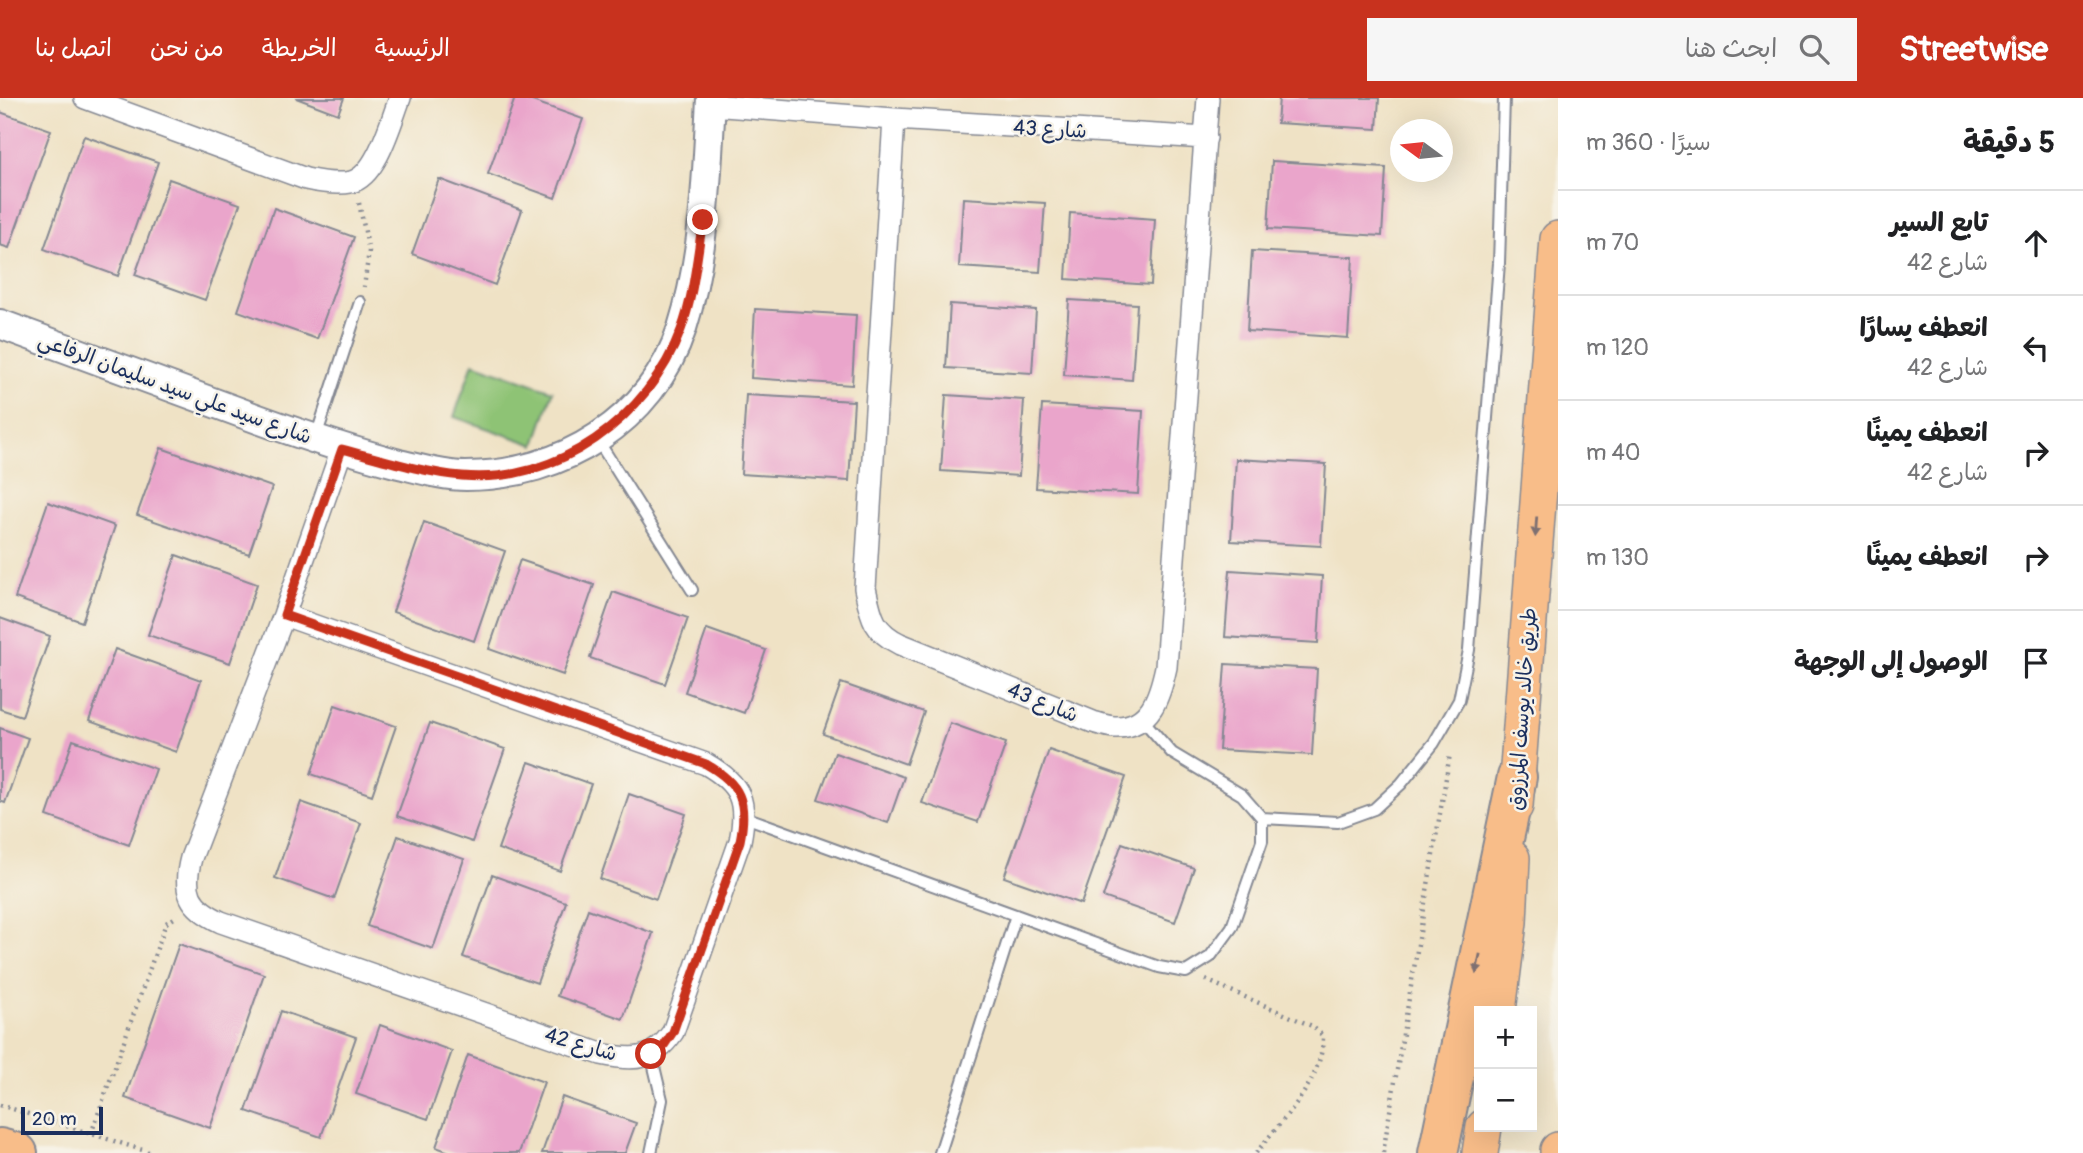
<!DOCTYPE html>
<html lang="ar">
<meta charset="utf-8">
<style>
body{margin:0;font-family:Pangolin,"Playpen Sans Arabic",sans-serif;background:#f6f6f6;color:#202124;direction:rtl}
.controls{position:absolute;right:21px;bottom:21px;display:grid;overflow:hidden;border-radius:0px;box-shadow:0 7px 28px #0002}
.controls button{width:63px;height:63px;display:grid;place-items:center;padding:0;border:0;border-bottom:2px solid #e0e0e0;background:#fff;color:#202124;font:35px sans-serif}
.compass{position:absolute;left:1390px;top:21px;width:63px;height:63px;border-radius:50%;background:#fff;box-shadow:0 7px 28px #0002;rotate:285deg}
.scale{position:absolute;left:21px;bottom:18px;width:82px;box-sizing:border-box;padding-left:7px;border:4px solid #1b2f5e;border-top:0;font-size:19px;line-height:24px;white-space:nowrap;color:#1b2f5e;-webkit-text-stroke:5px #f7f3e8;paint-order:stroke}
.stop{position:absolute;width:21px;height:21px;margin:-16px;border:5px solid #c8321e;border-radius:50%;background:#fff}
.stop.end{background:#c8321e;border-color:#fff;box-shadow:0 2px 7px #0008}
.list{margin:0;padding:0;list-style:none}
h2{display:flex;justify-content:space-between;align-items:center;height:91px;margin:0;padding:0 28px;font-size:30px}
h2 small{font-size:23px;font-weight:400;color:#757577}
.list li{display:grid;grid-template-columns:46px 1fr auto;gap:21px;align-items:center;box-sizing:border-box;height:105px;padding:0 28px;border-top:2px solid #e0e0e0}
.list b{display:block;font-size:26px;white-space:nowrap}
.list p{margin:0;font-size:23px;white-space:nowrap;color:#757577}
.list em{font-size:23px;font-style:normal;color:#757577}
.icon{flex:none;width:38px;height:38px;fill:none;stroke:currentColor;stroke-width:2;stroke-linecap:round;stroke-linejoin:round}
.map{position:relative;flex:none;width:1558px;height:1055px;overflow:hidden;direction:ltr}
header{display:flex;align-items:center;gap:42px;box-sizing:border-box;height:98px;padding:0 35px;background:#c8321e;color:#fff}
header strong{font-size:33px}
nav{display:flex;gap:38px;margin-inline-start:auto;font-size:24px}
.search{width:490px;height:63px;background:#f6f6f6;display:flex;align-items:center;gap:18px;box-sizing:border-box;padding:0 24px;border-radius:0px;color:#757577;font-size:26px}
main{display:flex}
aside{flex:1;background:#fff}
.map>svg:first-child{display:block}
.green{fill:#8ec375;stroke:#54796a;stroke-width:2}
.building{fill:#eaa5cb}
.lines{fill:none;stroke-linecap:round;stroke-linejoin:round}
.service-casing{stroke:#858892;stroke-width:14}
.minor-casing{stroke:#858892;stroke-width:24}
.tertiary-casing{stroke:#858892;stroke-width:32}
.primary-casing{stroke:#858892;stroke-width:38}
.motorway-casing{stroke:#858892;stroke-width:42}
.path{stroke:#858892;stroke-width:4.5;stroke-dasharray:2 5;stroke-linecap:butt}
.service{stroke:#fff;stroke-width:10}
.minor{stroke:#fff;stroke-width:21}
.tertiary{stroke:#fff;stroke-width:28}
.primary{stroke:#f8bd89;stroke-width:35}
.motorway{stroke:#f8bd89;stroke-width:38}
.oneway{fill:#7e6f71}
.route{stroke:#c8321e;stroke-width:9}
.labels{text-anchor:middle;stroke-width:5;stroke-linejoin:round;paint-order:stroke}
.street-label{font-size:21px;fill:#1b2f5e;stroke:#f7f3e8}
</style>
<header>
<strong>Streetwise</strong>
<div class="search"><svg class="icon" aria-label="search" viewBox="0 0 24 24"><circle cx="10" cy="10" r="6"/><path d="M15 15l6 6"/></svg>ابحث هنا</div>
<nav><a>الرئيسية</a><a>الخريطة</a><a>من نحن</a><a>اتصل بنا</a></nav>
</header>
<main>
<aside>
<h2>5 دقيقة<small>سيرًا · 360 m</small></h2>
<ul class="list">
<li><svg class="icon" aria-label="ahead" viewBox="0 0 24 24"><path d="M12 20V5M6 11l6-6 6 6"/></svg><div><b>تابع السير</b><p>شارع 42</p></div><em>70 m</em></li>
<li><svg class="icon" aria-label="left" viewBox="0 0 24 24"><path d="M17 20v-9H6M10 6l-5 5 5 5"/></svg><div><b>انعطف يسارًا</b><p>شارع 42</p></div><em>120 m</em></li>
<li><svg class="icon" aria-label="right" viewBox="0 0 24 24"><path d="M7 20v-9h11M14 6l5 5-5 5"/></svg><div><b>انعطف يمينًا</b><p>شارع 42</p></div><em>40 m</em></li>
<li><svg class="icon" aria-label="right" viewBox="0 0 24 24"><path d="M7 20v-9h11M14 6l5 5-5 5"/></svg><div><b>انعطف يمينًا</b></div><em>130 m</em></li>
<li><svg class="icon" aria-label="arrive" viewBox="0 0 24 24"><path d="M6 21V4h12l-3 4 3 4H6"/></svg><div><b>الوصول إلى الوجهة</b></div></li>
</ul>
</aside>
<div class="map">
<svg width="1558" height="1055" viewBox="0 0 1558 1055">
<rect width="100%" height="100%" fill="#f7f3e8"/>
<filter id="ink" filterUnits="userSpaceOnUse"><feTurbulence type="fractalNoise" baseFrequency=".0143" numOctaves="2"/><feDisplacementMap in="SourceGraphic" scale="14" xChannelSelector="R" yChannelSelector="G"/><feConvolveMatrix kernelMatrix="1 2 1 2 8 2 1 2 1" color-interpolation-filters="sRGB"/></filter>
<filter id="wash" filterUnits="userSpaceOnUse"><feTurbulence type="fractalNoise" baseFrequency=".00686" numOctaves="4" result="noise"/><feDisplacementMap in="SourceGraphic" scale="28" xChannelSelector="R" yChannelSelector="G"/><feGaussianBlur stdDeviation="1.57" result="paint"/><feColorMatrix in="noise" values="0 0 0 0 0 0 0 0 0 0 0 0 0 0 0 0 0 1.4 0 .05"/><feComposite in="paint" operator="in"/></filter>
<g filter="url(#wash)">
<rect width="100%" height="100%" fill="#efe2c5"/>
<path class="green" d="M473,265L553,293L535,347L454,319Z"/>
<g id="blocks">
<path class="building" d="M296,0H344L338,16Z
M515,0H524L583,21L555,100L488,76Z
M1279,0H1379L1377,31L1277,25Z
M0,14L51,32L9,150L0,147Z
M84,38L158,64L118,178L44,151Z
M1272,63L1386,70L1382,138L1268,131Z
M169,81L240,106L205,202L135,177Z
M439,81L522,112L495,187L412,156Z
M963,100L1045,105L1040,174L959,169Z
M274,110L354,139L317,241L238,213Z
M1070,115L1155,121L1151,187L1066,181Z
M1252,153L1353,159L1348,240L1247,233Z
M1069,202L1137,206L1132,282L1064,277Z
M950,206L1036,212L1032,275L946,270Z
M755,211L856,217L852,287L751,280Z
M746,297L854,303L849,383L741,376Z
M946,297L1024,302L1019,378L941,373Z
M1042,307L1143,313L1138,396L1036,390Z
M161,350L272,389L249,456L137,417Z
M1236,361L1326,366L1321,448L1231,443Z
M48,404L115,428L82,524L15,500Z
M424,424L505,453L474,543L393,514Z
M176,457L257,486L230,565L148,537Z
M520,462L594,487L563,577L489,551Z
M1230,472L1322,478L1318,545L1225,539Z
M613,494L688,520L665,586L590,560Z
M0,520L50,538L22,618L0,611Z
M707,531L766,552L744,615L685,594Z
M115,551L201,582L176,654L89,623Z
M1225,566L1317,571L1312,657L1219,652Z
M841,585L924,614L906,666L823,636Z
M335,607L396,628L372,697L311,676Z
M430,625L505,651L472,744L397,718Z
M950,625L1006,645L978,724L922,705Z
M0,630L28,640L5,705L0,703Z
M73,642L156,671L129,747L47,718Z
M1049,652L1126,679L1081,806L1004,779Z
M835,655L904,679L888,725L818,701Z
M529,664L591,686L560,773L498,751Z
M629,696L686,716L656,801L600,781Z
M301,704L361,725L334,801L275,780Z
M398,738L464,761L433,851L367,828Z
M1122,745L1194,770L1175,824L1103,799Z
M492,777L566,804L537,885L463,859Z
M588,811L653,835L623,921L557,898Z
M179,846L264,876L210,1030L125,1000Z
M281,913L356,939L321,1039L246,1013Z
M380,927L452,953L428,1021L356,996Z
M468,957L544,984L519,1055H452L436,1049Z
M562,999L636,1025L625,1055H542Z"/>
</g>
</g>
<g filter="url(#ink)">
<use href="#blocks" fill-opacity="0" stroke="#858892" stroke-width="2"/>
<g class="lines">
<g class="service-casing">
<path id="service" d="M316,339L360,204
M597,341L692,492
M745,719L1159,869L1186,874L1210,859L1232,829L1262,743V720L1242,697L1172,655L1142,621
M1262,720L1338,724L1374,711L1401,686L1434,645L1459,602L1469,552L1499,165L1504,0
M651,1055L662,1002L651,956
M940,1055L1016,817"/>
</g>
<g class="minor-casing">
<path id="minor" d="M85,0L306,81C320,84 336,87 351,84C377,78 391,23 400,0
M711,7L894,21L1206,40
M894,21L865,490C871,518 873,533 900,546L1093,624C1100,626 1108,629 1115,629C1151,630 1160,597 1166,569L1208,0
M284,517L706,666C741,686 748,704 740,743L673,934C653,963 634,963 601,956L221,824C189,809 182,794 191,760L284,517L342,351"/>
</g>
<g class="tertiary-casing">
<path id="tertiary" d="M0,226C86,258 172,289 258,321C305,338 350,353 399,366C420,371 444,378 466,378C561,378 652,323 682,230C705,157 707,76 711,0"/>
</g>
<g class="primary-casing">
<path id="primary" d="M1515,708L1558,141
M1498,913L1509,824L1512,760
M1480,1055L1484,1029
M1558,1055V1052"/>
</g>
<g class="motorway-casing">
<path id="motorway" d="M0,1050L18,1055
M1438,1055L1517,679"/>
</g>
<path class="path" d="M359,105L369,153L364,189
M1206,882L1312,928L1323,938C1323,984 1283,1020 1256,1055
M0,1007L152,1055
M91,1036L166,825L176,819
M1383,1055L1450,656"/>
<use href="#service" class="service"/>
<use href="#minor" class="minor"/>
<use href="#tertiary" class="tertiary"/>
<use href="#primary" class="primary"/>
<use href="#motorway" class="motorway"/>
</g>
<defs><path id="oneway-solid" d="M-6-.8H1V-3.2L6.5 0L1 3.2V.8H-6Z" transform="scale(1.75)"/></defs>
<g class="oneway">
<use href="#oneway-solid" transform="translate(1536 429) rotate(94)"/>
<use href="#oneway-solid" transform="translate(1478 866) rotate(102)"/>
</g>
</g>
<g class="lines" filter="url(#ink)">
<path class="route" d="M651,956L663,949L673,934L740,743C748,704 741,686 706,666L284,517L342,351C381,361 421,374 462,378C557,387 649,319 681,232C694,197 697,158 703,122"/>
</g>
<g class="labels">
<g class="street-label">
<text transform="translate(1050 31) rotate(3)" y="7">شارع 43</text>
<text transform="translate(175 290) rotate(20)" y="7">شارع سيد علي سيد سليمان الرفاعي</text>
<text transform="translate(1043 604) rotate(22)" y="7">شارع 43</text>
<text transform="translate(1522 611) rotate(-86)" y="7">طريق خالد يوسف المرزوق</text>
<text transform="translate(581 946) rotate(16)" y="7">شارع 42</text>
</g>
</g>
</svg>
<div class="controls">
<button>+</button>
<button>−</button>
</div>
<svg class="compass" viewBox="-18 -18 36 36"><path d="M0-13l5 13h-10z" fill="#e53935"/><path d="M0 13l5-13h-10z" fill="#757577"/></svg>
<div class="scale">20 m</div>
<div class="stop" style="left:651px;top:956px"></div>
<div class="stop end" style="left:703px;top:122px"></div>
</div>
</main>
